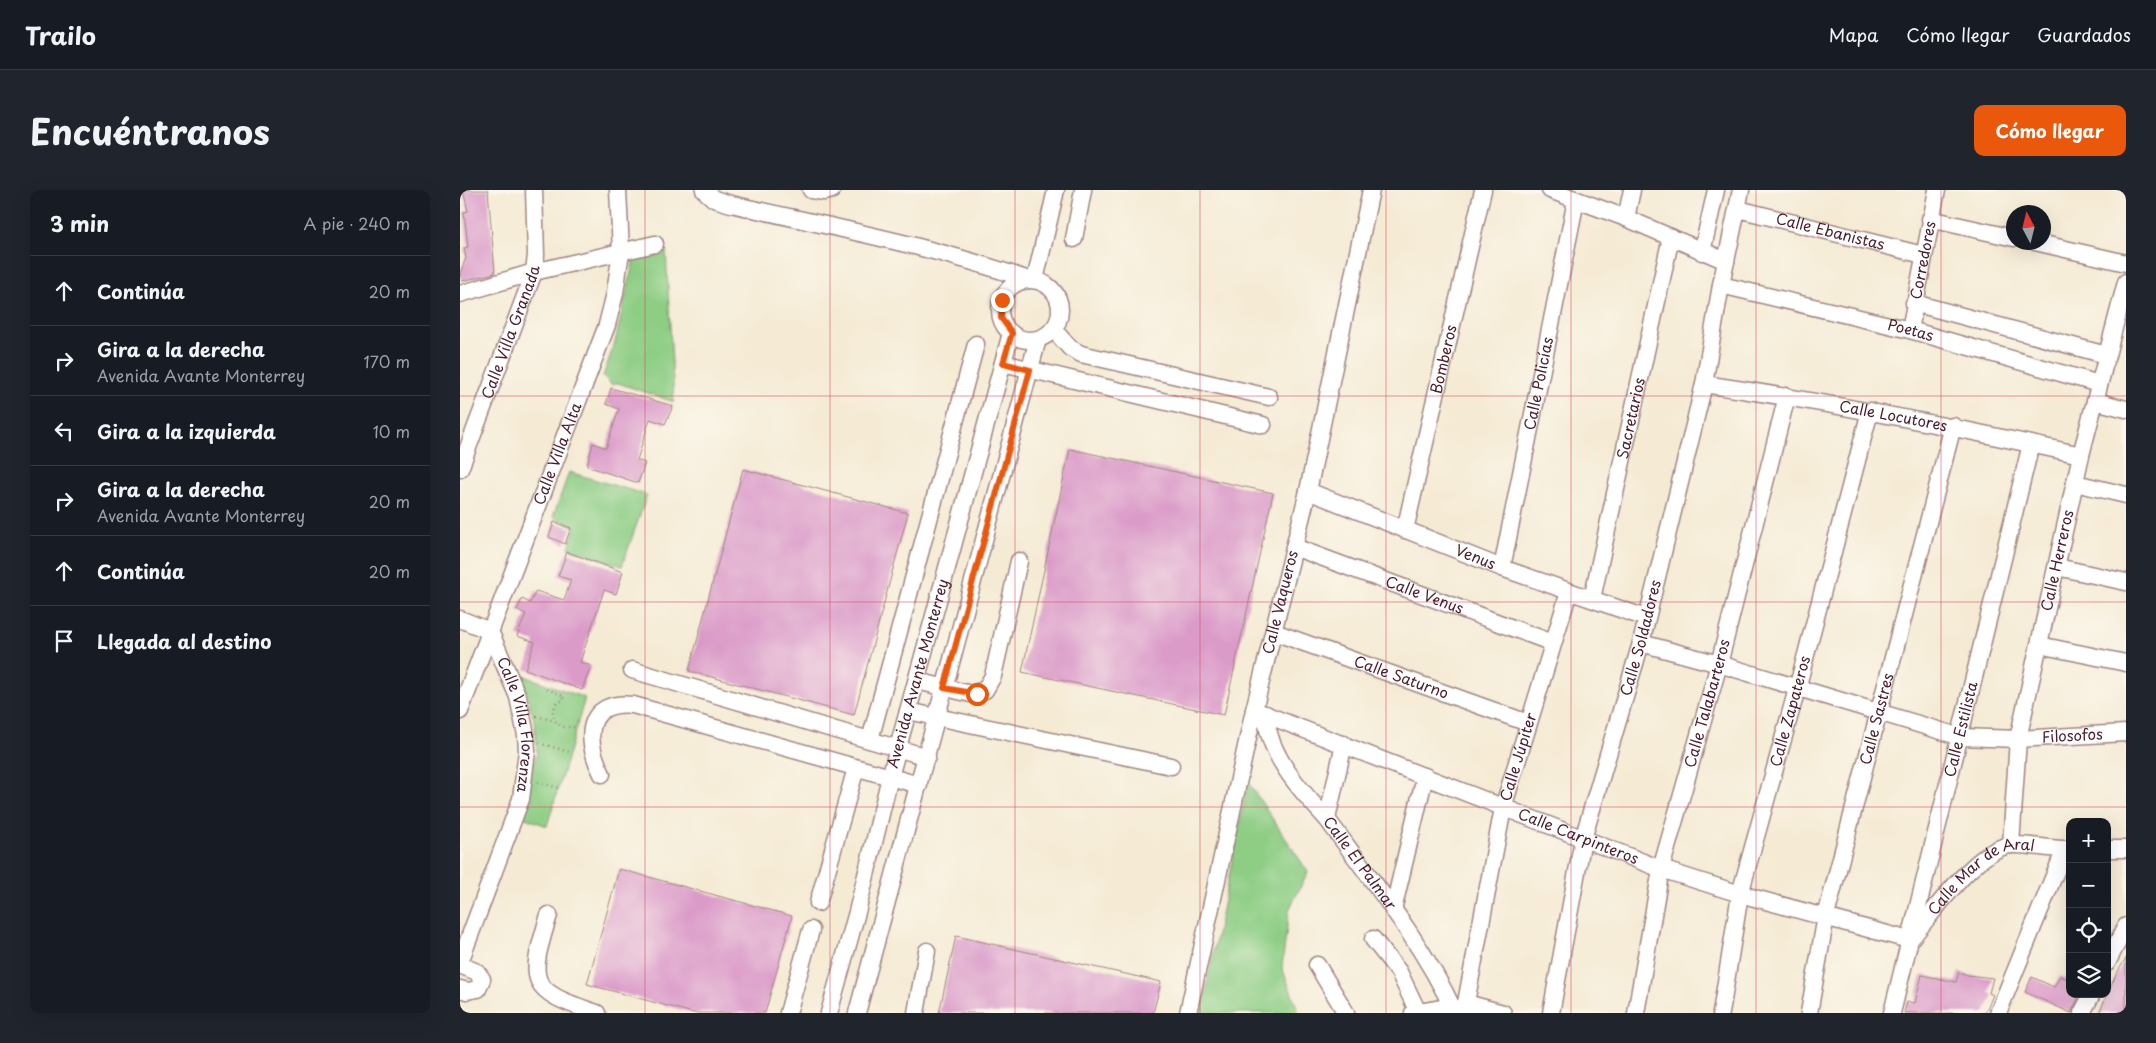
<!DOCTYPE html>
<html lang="es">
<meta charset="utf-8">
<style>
body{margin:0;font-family:"Playpen Sans",sans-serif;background:#20242c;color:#f1f3f6}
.controls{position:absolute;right:15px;bottom:15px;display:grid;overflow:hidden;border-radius:10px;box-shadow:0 5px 20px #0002}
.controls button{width:45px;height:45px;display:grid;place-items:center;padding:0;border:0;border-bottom:1px solid #363941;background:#171b24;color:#f1f3f6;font:25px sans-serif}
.compass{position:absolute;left:1546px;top:15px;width:45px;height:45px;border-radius:50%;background:#171b24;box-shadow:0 5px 20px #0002;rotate:353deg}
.stop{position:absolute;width:15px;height:15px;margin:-11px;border:4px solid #ea580c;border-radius:50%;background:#fff}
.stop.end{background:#ea580c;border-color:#fff;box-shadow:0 1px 5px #0008}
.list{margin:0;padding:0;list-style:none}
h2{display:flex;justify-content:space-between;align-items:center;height:65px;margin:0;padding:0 20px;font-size:21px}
h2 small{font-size:16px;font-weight:400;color:#9ea1a6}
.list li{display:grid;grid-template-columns:32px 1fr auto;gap:15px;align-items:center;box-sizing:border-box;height:70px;padding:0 20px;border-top:1px solid #363941}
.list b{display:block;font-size:19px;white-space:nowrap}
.list p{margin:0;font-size:16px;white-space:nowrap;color:#9ea1a6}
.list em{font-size:16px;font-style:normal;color:#9ea1a6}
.icon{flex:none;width:28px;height:28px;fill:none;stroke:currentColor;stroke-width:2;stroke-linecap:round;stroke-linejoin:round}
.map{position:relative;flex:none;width:1666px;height:823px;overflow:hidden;border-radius:10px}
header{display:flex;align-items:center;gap:30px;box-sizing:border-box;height:70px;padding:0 25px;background:#171b24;border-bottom:1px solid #363941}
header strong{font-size:24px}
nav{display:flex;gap:28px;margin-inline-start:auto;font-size:18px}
.intro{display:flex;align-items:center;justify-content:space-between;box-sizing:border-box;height:120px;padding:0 30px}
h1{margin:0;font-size:35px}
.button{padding:12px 22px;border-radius:10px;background:#ea580c;color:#fff;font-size:18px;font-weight:700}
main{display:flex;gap:30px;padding:0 30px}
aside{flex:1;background:#171b24;border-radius:10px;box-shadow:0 5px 20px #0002}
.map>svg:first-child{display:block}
.green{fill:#8dcd84;stroke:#6c7658}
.building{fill:#db9bc9}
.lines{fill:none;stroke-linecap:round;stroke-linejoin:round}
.minor-casing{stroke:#a08580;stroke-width:19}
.path{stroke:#a08580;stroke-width:2.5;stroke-dasharray:1 4;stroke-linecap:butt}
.minor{stroke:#fff;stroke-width:16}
.route{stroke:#ea580c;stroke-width:6}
.grid{fill:none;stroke:#d1495b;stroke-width:1;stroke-opacity:0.55}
.labels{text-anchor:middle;stroke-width:5;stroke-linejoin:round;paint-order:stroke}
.street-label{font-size:15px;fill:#4a1f2b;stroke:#fbf7ec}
</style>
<header>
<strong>Trailo</strong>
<nav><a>Mapa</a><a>Cómo llegar</a><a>Guardados</a></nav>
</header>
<div class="intro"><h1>Encuéntranos</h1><a class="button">Cómo llegar</a></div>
<main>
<aside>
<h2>3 min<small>A pie · 240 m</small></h2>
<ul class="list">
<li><svg class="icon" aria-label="ahead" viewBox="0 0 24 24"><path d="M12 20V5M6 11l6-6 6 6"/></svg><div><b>Continúa</b></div><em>20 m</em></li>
<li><svg class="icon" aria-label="right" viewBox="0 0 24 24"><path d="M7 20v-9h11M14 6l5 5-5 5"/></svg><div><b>Gira a la derecha</b><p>Avenida Avante Monterrey</p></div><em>170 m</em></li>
<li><svg class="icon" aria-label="left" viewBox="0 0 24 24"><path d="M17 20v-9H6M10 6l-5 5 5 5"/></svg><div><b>Gira a la izquierda</b></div><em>10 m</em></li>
<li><svg class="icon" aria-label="right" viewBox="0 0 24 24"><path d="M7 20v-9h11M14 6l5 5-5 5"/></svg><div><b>Gira a la derecha</b><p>Avenida Avante Monterrey</p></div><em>20 m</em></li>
<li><svg class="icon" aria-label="ahead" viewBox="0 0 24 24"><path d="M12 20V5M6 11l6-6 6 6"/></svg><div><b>Continúa</b></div><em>20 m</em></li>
<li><svg class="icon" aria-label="arrive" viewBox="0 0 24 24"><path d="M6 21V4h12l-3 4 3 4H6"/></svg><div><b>Llegada al destino</b></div></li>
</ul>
</aside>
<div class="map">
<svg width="1666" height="823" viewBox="0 0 1666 823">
<rect width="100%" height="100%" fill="#fbf7ec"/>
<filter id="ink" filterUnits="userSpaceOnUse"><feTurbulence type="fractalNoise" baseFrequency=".02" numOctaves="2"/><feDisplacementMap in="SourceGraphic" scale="10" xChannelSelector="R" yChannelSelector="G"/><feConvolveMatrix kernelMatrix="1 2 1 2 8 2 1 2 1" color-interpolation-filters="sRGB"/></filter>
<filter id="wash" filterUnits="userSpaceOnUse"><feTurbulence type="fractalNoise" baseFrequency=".0096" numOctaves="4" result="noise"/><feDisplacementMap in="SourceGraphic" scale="20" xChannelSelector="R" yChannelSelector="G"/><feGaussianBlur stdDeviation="1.12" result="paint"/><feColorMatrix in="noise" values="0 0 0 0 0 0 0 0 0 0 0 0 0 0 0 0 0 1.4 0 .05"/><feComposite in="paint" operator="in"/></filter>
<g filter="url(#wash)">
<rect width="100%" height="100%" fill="#f5ebd5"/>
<path class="green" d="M206,60L214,212L158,193L152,195L143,186L155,152L174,69Z
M109,282L187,305L162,376L109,358L115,337L93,327Z
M62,485L125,508L87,636L60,626L77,563L75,534Z
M788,592L848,682L829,720L822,777L839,823H741Z"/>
<g id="blocks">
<path class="building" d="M3,0H28L35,83L2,91L0,83L6,68L4,58L8,57L4,22L8,21Z
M151,198L213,216L205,234L190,229L177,270L185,273L178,293L127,276L133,253L146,258L159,219L146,214Z
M610,259L813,303L764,525L562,482Z
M283,279L448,323L394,525L229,481Z
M94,332L111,338L105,354L89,347Z
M107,362L163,382L156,404L144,400L120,472L131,476L122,500L65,479L75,452L57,446L66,424L57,420L62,409L70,413L76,401L104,410L111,390L98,386Z
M159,679L332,726L305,823H233L127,794Z
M496,746L701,792L693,823H479Z
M1666,768V823H1639L1656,785Z
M1499,782L1508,785L1533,788L1529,803L1533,805L1525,823H1444L1447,812L1455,813L1462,785L1496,792Z
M1600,786L1610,790V804H1620L1611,823L1565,802L1572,787L1594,797Z"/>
</g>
</g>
<g filter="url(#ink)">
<use href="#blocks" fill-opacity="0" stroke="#a08580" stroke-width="1"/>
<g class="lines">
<g class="minor-casing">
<g id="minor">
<path d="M244,0L254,9L271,14C371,37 472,56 569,90"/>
<path d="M351,0L364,2L372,0"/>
<path d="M1090,0L1166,28L1266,71"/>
<path id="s1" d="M1278,19L1463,65"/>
<path d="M1166,28L1172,0"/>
<path d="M1470,29L1554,48"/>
<path d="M614,49L623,0"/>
<path d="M1575,52L1666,73"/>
<path d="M1242,62L1256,0"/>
<path d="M575,90L596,0"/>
<circle cx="570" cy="120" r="30"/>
<path id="s2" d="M1261,95L1450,140L1639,194"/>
<path d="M0,104L74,82L195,54"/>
<path d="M1454,113L1646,165"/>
<path d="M593,139L610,158L621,164L809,207"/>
<path id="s3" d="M1450,140L1477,0"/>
<path d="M543,173L803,235"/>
<path id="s4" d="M1244,194C1371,213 1496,237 1621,265"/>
<path d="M1635,211L1666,219"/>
<path id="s5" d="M0,279L74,82L76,65L74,0"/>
<path d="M1615,293L1666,305"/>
<path id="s6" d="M848,301L1042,378L1186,428"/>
<path id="s7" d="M945,340L1023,0"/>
<path id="s8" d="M834,357L1093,453"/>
<path d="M1597,377L1666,392"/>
<path id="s9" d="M1042,378L1116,10"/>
<path id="s10" d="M1132,409L1211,47"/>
<path id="s11" d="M0,429L30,441L58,507L66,545L67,561L61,609L0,772"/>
<path id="s12" d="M814,442L1068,533"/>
<path id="s13" d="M1181,453L1259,474L1501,547L1558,549L1666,543"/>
<path d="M1579,455L1666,473"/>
<path d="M172,480L467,567"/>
<path d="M457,491L511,504L525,500L533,486L559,371"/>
<path id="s14" d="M794,520L1201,679L1280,704L1449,750"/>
<path id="s15" d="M0,521L147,135L155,103L161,61L158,0"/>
<path d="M448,521L711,576"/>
<path id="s16" d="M806,524C807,564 841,601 867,629C913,692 962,752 995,823"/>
<path d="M410,550L516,154"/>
<path d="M142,584C125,550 124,510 173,515L459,595"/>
<path d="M867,629L884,554"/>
<path id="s17" d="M1551,655L1558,549L1621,265L1666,92"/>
<path d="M1647,659H1666"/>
<path d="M358,713L396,578"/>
<path d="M933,720L965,586"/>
<path d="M89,725C68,793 67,800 137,823"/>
<path id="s18" d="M1452,747C1474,722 1518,657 1552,655C1571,654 1591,660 1610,659"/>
<path d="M913,749L939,782L958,822"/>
<path d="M1647,773L1666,736"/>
<path d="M0,775L17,782L22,789L18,799L7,801L0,799"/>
<path d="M857,775L886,823"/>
<path d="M1006,813L1043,823"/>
<path d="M328,823L351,740"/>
<path id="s19" d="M369,823L397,722L430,587L551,143"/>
<path d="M397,823L578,149"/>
<path d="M456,823L467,761"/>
<path id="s20" d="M728,823L794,520L848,301L911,0"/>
<path d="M953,823L992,816"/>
<path id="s21" d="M1004,823L1043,618L1109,402"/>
<path id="s22" d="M1091,823L1123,649L1181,453L1244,194L1261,95L1281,0"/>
<path id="s23" d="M1176,823L1201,679L1259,474L1327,206"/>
<path id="s24" d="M1261,823L1280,704L1337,499L1410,221"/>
<path id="s25" d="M1349,823L1366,726L1493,236"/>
<path id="s26" d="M1432,823L1571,254"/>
<path d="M1538,823L1605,659"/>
<path d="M1622,823L1632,804"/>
</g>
</g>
<path class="path" d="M87,499L104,506V510L96,513L93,522L95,531L102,537H116
M76,526L95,531
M79,553L109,562
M78,592L98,598"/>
<use href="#minor" class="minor"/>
</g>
</g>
<g class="lines" filter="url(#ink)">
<path class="route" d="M517,504L484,498L570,180L543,173L552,143L541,128L542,110"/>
</g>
<path class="grid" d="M185,0V823M370,0V823M555,0V823M740,0V823M926,0V823M1111,0V823M1296,0V823M1481,0V823M0,206H1666M0,412H1666M0,617H1666"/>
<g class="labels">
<g class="street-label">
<text dy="5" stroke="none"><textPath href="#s1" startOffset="95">Calle Ebanistas</textPath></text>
<text dy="5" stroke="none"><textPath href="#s3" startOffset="71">Corredores</textPath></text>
<text dy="5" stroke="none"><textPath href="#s2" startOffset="195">Poetas</textPath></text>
<text dy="5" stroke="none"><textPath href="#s5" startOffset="146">Calle Villa Granada</textPath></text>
<text dy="5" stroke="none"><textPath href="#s7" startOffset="175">Bomberos</textPath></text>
<text dy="5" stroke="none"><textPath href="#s9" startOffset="188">Calle Policías</textPath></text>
<text dy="5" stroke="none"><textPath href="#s4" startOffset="192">Calle Locutores</textPath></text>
<text dy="5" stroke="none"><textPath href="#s10" startOffset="185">Sacretarios</textPath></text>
<text dy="5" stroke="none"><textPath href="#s15" startOffset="275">Calle Villa Alta</textPath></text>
<text dy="5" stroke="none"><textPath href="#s6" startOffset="180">Venus</textPath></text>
<text dy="5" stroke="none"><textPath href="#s17" startOffset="289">Calle Herreros</textPath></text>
<text dy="5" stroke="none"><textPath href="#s8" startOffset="139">Calle Venus</textPath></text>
<text dy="5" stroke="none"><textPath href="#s20" startOffset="421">Calle Vaqueros</textPath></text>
<text dy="5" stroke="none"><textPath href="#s22" startOffset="386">Calle Soldadores</textPath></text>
<text dy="5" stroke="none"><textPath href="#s19" startOffset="351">Avenida Avante Monterrey</textPath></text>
<text dy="5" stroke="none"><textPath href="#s12" startOffset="135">Calle Saturno</textPath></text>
<text dy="5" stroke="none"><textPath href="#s23" startOffset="318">Calle Talabarteros</textPath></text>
<text dy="5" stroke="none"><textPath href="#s24" startOffset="310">Calle Zapateros</textPath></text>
<text dy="5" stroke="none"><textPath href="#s25" startOffset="302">Calle Sastres</textPath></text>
<text dy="5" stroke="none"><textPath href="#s11" startOffset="131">Calle Villa Florenza</textPath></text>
<text dy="5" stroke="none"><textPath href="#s26" startOffset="292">Calle Estilista</textPath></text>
<text dy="5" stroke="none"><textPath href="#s13" startOffset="445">Filosofos</textPath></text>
<text dy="5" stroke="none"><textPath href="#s21" startOffset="262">Calle Júpiter</textPath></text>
<text dy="5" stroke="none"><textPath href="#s14" startOffset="348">Calle Carpinteros</textPath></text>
<text dy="5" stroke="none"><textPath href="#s16" startOffset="179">Calle El Palmar</textPath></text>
<text dy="5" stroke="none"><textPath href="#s18" startOffset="96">Calle Mar de Aral</textPath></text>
</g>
</g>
</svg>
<div class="controls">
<button>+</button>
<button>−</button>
<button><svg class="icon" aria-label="locate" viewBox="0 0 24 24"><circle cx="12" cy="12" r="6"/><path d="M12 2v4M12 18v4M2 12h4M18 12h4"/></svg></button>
<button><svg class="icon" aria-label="layers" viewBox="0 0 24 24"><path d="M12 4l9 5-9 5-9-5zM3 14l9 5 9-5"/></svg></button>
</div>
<svg class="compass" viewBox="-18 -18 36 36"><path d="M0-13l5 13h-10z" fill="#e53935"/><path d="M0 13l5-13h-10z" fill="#9ea1a6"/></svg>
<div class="stop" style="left:517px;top:504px"></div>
<div class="stop end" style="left:542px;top:110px"></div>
</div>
</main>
